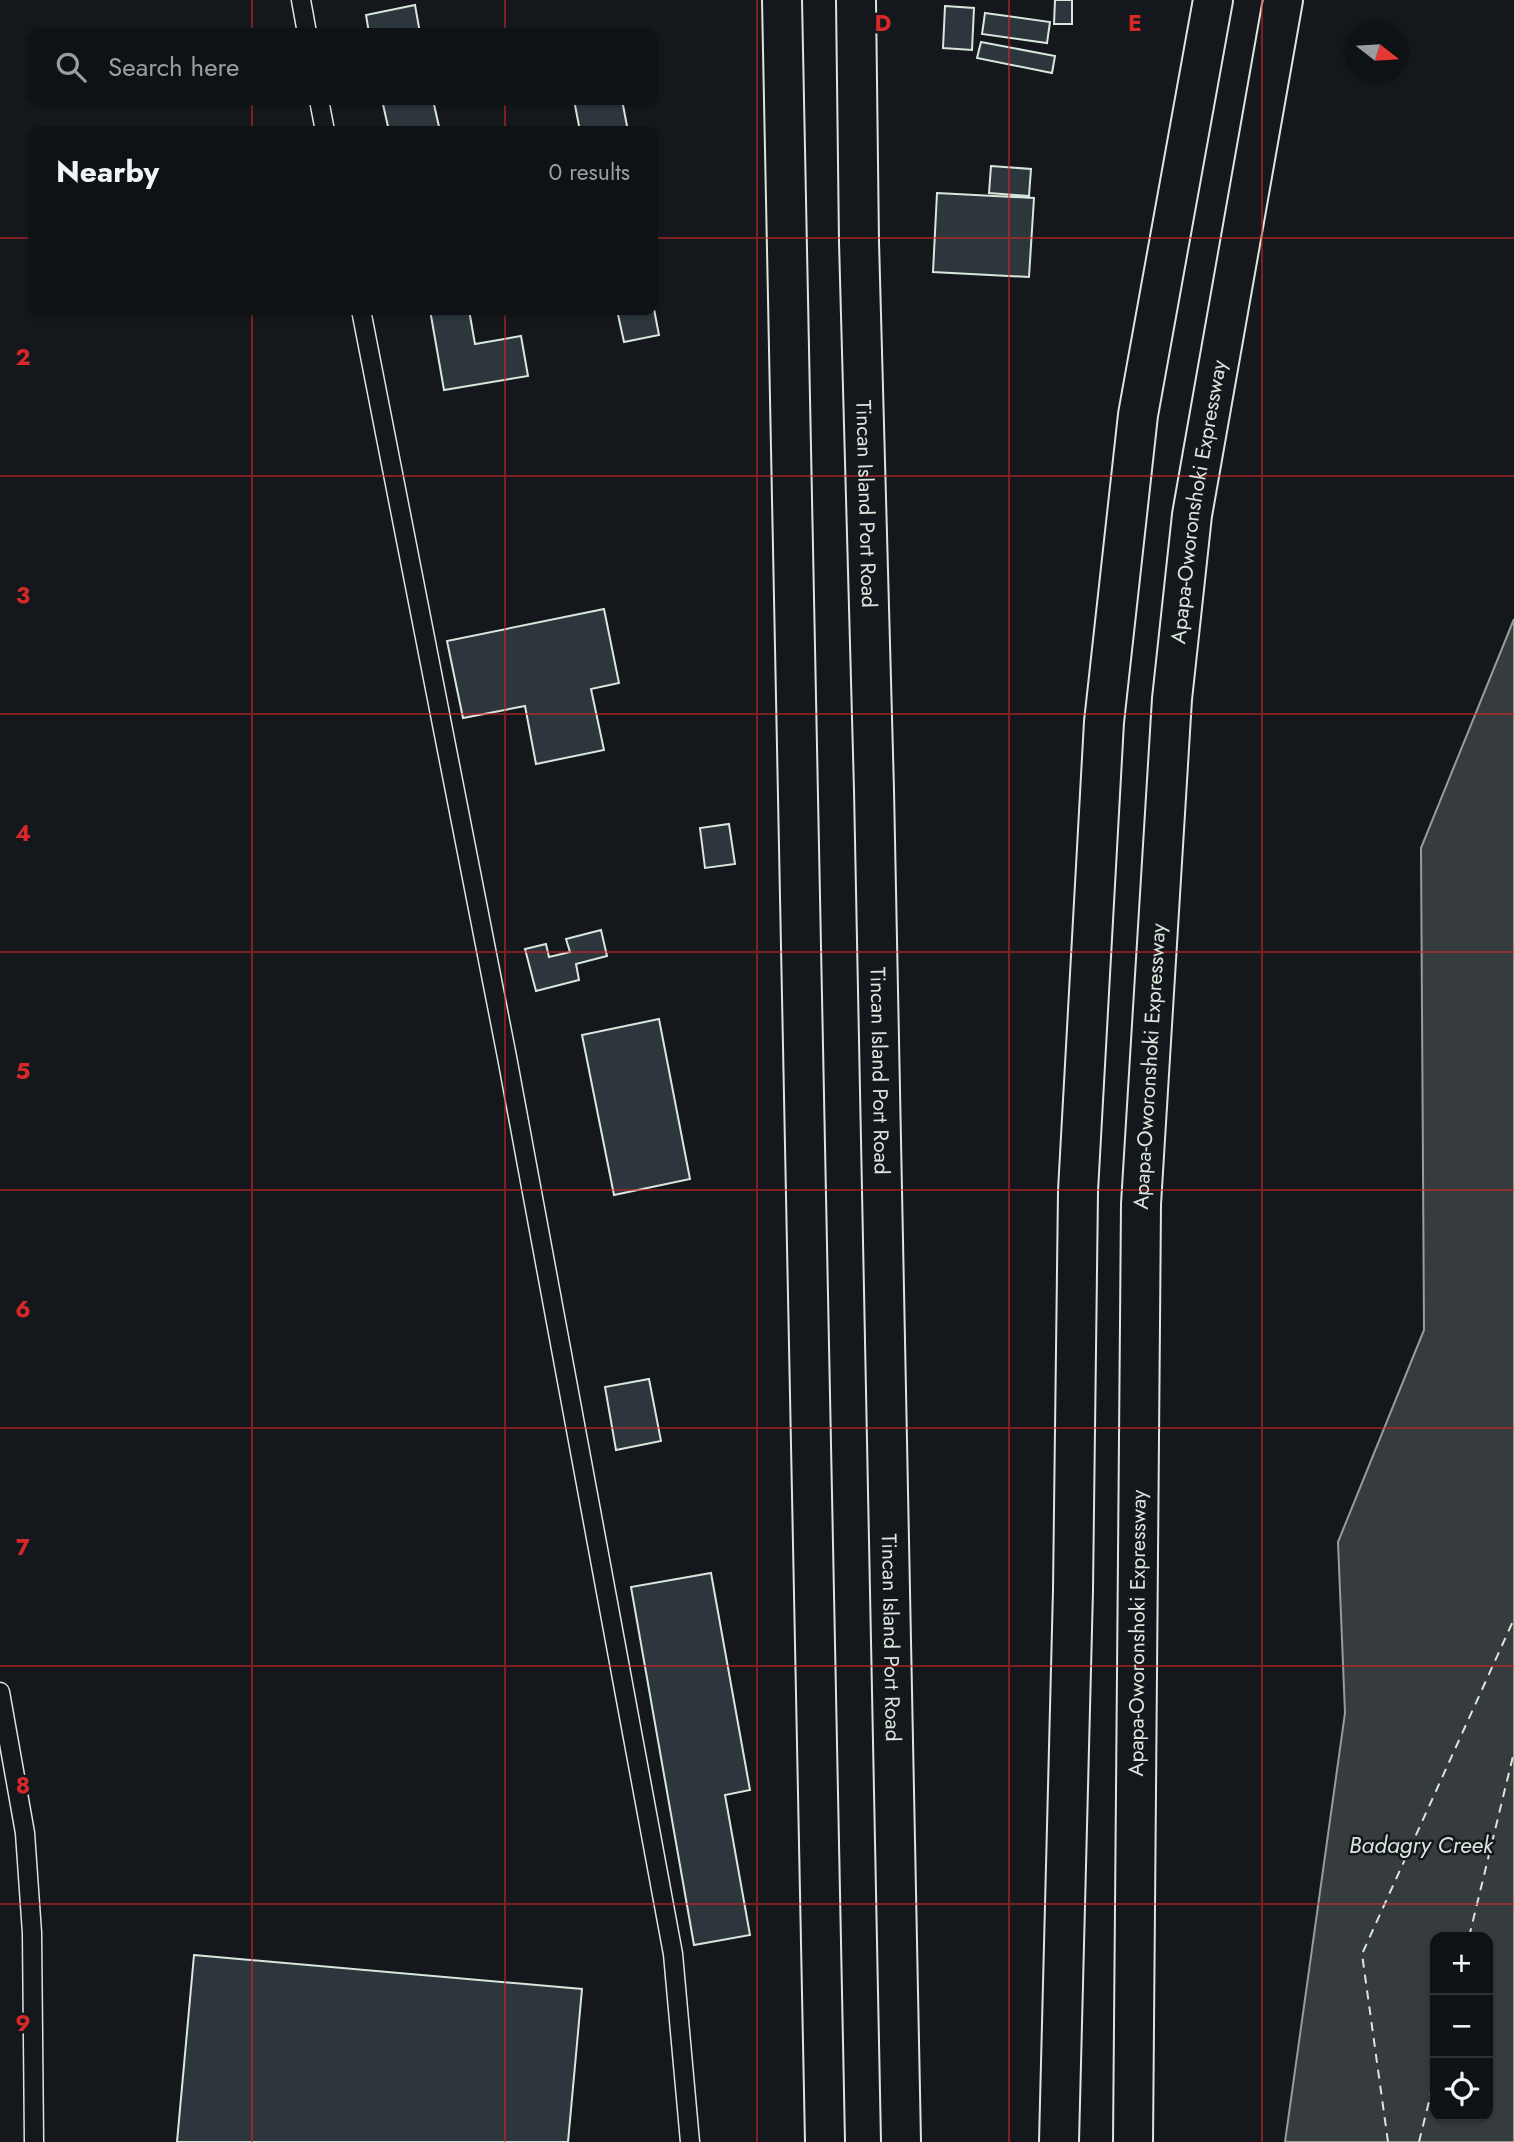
<!DOCTYPE html>
<meta charset="utf-8">
<style>
body{margin:0;font-family:Jost,sans-serif;background:#181b1e;color:#f1f3f6}
.controls{position:absolute;right:21px;bottom:21px;display:grid;overflow:hidden;border-radius:14px;box-shadow:0 2px 5px #0004}
.controls button{width:63px;height:63px;display:grid;place-items:center;padding:0;border:0;border-bottom:2px solid #2f3234;background:#0f1215;color:#f1f3f6;font:35px sans-serif}
.compass{position:absolute;left:1346px;top:21px;width:63px;height:63px;border-radius:50%;background:#0f1215;box-shadow:0 2px 5px #0004;rotate:107deg}
.list{margin:0;padding:0;list-style:none}
h2{display:flex;justify-content:space-between;align-items:center;height:91px;margin:0;padding:0 28px;font-size:30px}
h2 small{font-size:23px;font-weight:400;color:#9b9ea0}
.icon{flex:none;width:38px;height:38px;fill:none;stroke:currentColor;stroke-width:2;stroke-linecap:round;stroke-linejoin:round}
.map{position:relative;flex:none;width:1514px;height:2142px;overflow:hidden}
.search{position:absolute;background:#0f1215;box-shadow:0 2px 5px #0004;left:28px;top:28px;width:630px;height:77px;display:flex;align-items:center;gap:18px;box-sizing:border-box;padding:0 24px;border-radius:14px;color:#9b9ea0;font-size:26px}
.panel{position:absolute;background:#0f1215;box-shadow:0 2px 5px #0004;left:28px;top:126px;width:630px;height:189px;border-radius:14px}
.map>svg:first-child{display:block}
.water{fill:#363b3e;stroke:#939e99;stroke-width:2;fill-rule:evenodd}
.lines{fill:none;stroke-linecap:round;stroke-linejoin:round}
.ferry{stroke:#d8e6dc;stroke-width:2;stroke-dasharray:9 7;stroke-linecap:butt}
.building{fill:#2c363c;stroke:#d8e6dc;stroke-width:2}
.lane-casing{stroke:#d8e6dc;stroke-width:21}
.secondary-casing{stroke:#d8e6dc;stroke-width:42}
.highway-casing{stroke:#d8e6dc;stroke-width:42}
.lane{stroke:#14181c;stroke-width:18}
.secondary{stroke:#14181c;stroke-width:38}
.highway{stroke:#14181c;stroke-width:38}
.grid{fill:none;stroke:#d62828;stroke-width:2;stroke-opacity:0.55}
.labels{text-anchor:middle;stroke-width:5;stroke-linejoin:round;paint-order:stroke}
.street-label{font-size:21px;fill:#d8e6dc;stroke:#14181c}
.water-label{font-size:23px;font-style:italic;fill:#d8e6dc;stroke:#14181c}
.grid-label{font-size:23px;text-anchor:middle;font-weight:bold;fill:#d62828;stroke:#14181c;stroke-width:5;stroke-linejoin:round;paint-order:stroke}
</style>
<div class="map">
<svg width="1514" height="2142" viewBox="0 0 1514 2142">
<rect width="100%" height="100%" fill="#14181c"/>
<path class="water" d="M1514,619V2142H1285L1345,1713L1338,1542L1424,1330L1421,848ZM1435,1937H1488V2116H1435Z"/>
<g class="lines">
<path class="ferry" d="M1469,1937L1514,1752
M1388,2142L1362,1954L1514,1619
M1419,2142L1435,2077"/>
</g>
<path class="building" d="M1055,0H1072V24H1054Z
M415,5L420,33H369L366,15Z
M945,6L974,8L972,50L943,48Z
M985,13L1050,22L1047,43L982,34Z
M981,42L1055,56L1052,73L977,58Z
M382,100H433L440,131H389Z
M574,100H622L628,131H580Z
M991,166L1031,169L1029,196L989,193Z
M937,193L1034,198L1029,277L933,272Z
M653,304L659,335L624,342L617,310H653Z
M430,310H469L475,344L521,336L528,376L444,390Z
M604,609L619,683L591,689L604,750L536,764L525,706L463,718L447,641Z
M729,824L735,864L705,868L700,828Z
M601,930L607,956L576,964L579,980L536,991L525,949L546,944L549,957L570,952L566,939Z
M659,1019L690,1179L614,1195L582,1035Z
M649,1379L661,1441L616,1450L605,1387Z
M711,1573L750,1790L725,1795L750,1935L694,1945L631,1587Z
M194,1955L582,1989L568,2142H177Z"/>
<g class="lines">
<g class="lane-casing">
<path id="lane" d="M301,0L307,33
M319,100L325,131
M361,310L507,1057L673,1954L690,2142
M0,1692L25,1833L32,1933L34,2142"/>
</g>
<g class="secondary-casing">
<g id="secondary">
<path d="M782,0L825,2142"/>
<path id="s1" d="M856,0L859,242L874,790L901,2142"/>
</g>
</g>
<g class="highway-casing">
<g id="highway">
<path d="M1059,2142L1073,1590L1078,1191L1104,722L1138,415L1213,0"/>
<path id="s2" d="M1133,2142L1141,1204L1172,699L1192,515L1283,0"/>
</g>
</g>
<use href="#lane" class="lane"/>
<use href="#secondary" class="secondary"/>
<use href="#highway" class="highway"/>
</g>
<path class="grid" d="M252,0V33M505,0V33M757,0V2142M1009,0V2142M1262,0V2142M252,100V131M505,100V131M0,238H33M653,238H1514M252,310V2142M505,310V2142M0,476H1514M0,714H1514M0,952H1514M0,1190H1514M0,1428H1514M0,1666H1514M0,1904H1514"/>
<g class="labels">
<g class="street-label">
<text dy="7" stroke="none"><textPath href="#s2" startOffset="1643">Apapa-Oworonshoki Expressway</textPath></text>
<text dy="7" stroke="none"><textPath href="#s1" startOffset="504">Tincan Island Port Road</textPath></text>
<text dy="7" stroke="none"><textPath href="#s2" startOffset="1076">Apapa-Oworonshoki Expressway</textPath></text>
<text dy="7" stroke="none"><textPath href="#s1" startOffset="1071">Tincan Island Port Road</textPath></text>
<text dy="7" stroke="none"><textPath href="#s2" startOffset="509">Apapa-Oworonshoki Expressway</textPath></text>
<text dy="7" stroke="none"><textPath href="#s1" startOffset="1638">Tincan Island Port Road</textPath></text>
</g>
<g class="water-label">
<text x="1421" y="1853">Badagry Creek</text>
</g>
</g>
<g class="grid-label">
<text x="883" y="31">D</text>
<text x="1135" y="31">E</text>
<text x="23" y="365">2</text>
<text x="23" y="603">3</text>
<text x="23" y="841">4</text>
<text x="23" y="1079">5</text>
<text x="23" y="1317">6</text>
<text x="23" y="1555">7</text>
<text x="23" y="1793">8</text>
<text x="23" y="2031">9</text>
</g>
</svg>
<div class="controls">
<button>+</button>
<button>−</button>
<button><svg class="icon" aria-label="locate" viewBox="0 0 24 24"><circle cx="12" cy="12" r="6"/><path d="M12 2v4M12 18v4M2 12h4M18 12h4"/></svg></button>
</div>
<svg class="compass" viewBox="-18 -18 36 36"><path d="M0-13l5 13h-10z" fill="#e53935"/><path d="M0 13l5-13h-10z" fill="#9b9ea0"/></svg>
<div class="search"><svg class="icon" aria-label="search" viewBox="0 0 24 24"><circle cx="10" cy="10" r="6"/><path d="M15 15l6 6"/></svg>Search here</div>
<section class="panel">
<h2>Nearby<small>0 results</small></h2>
<ul class="list">
</ul>
</section>
</div>
